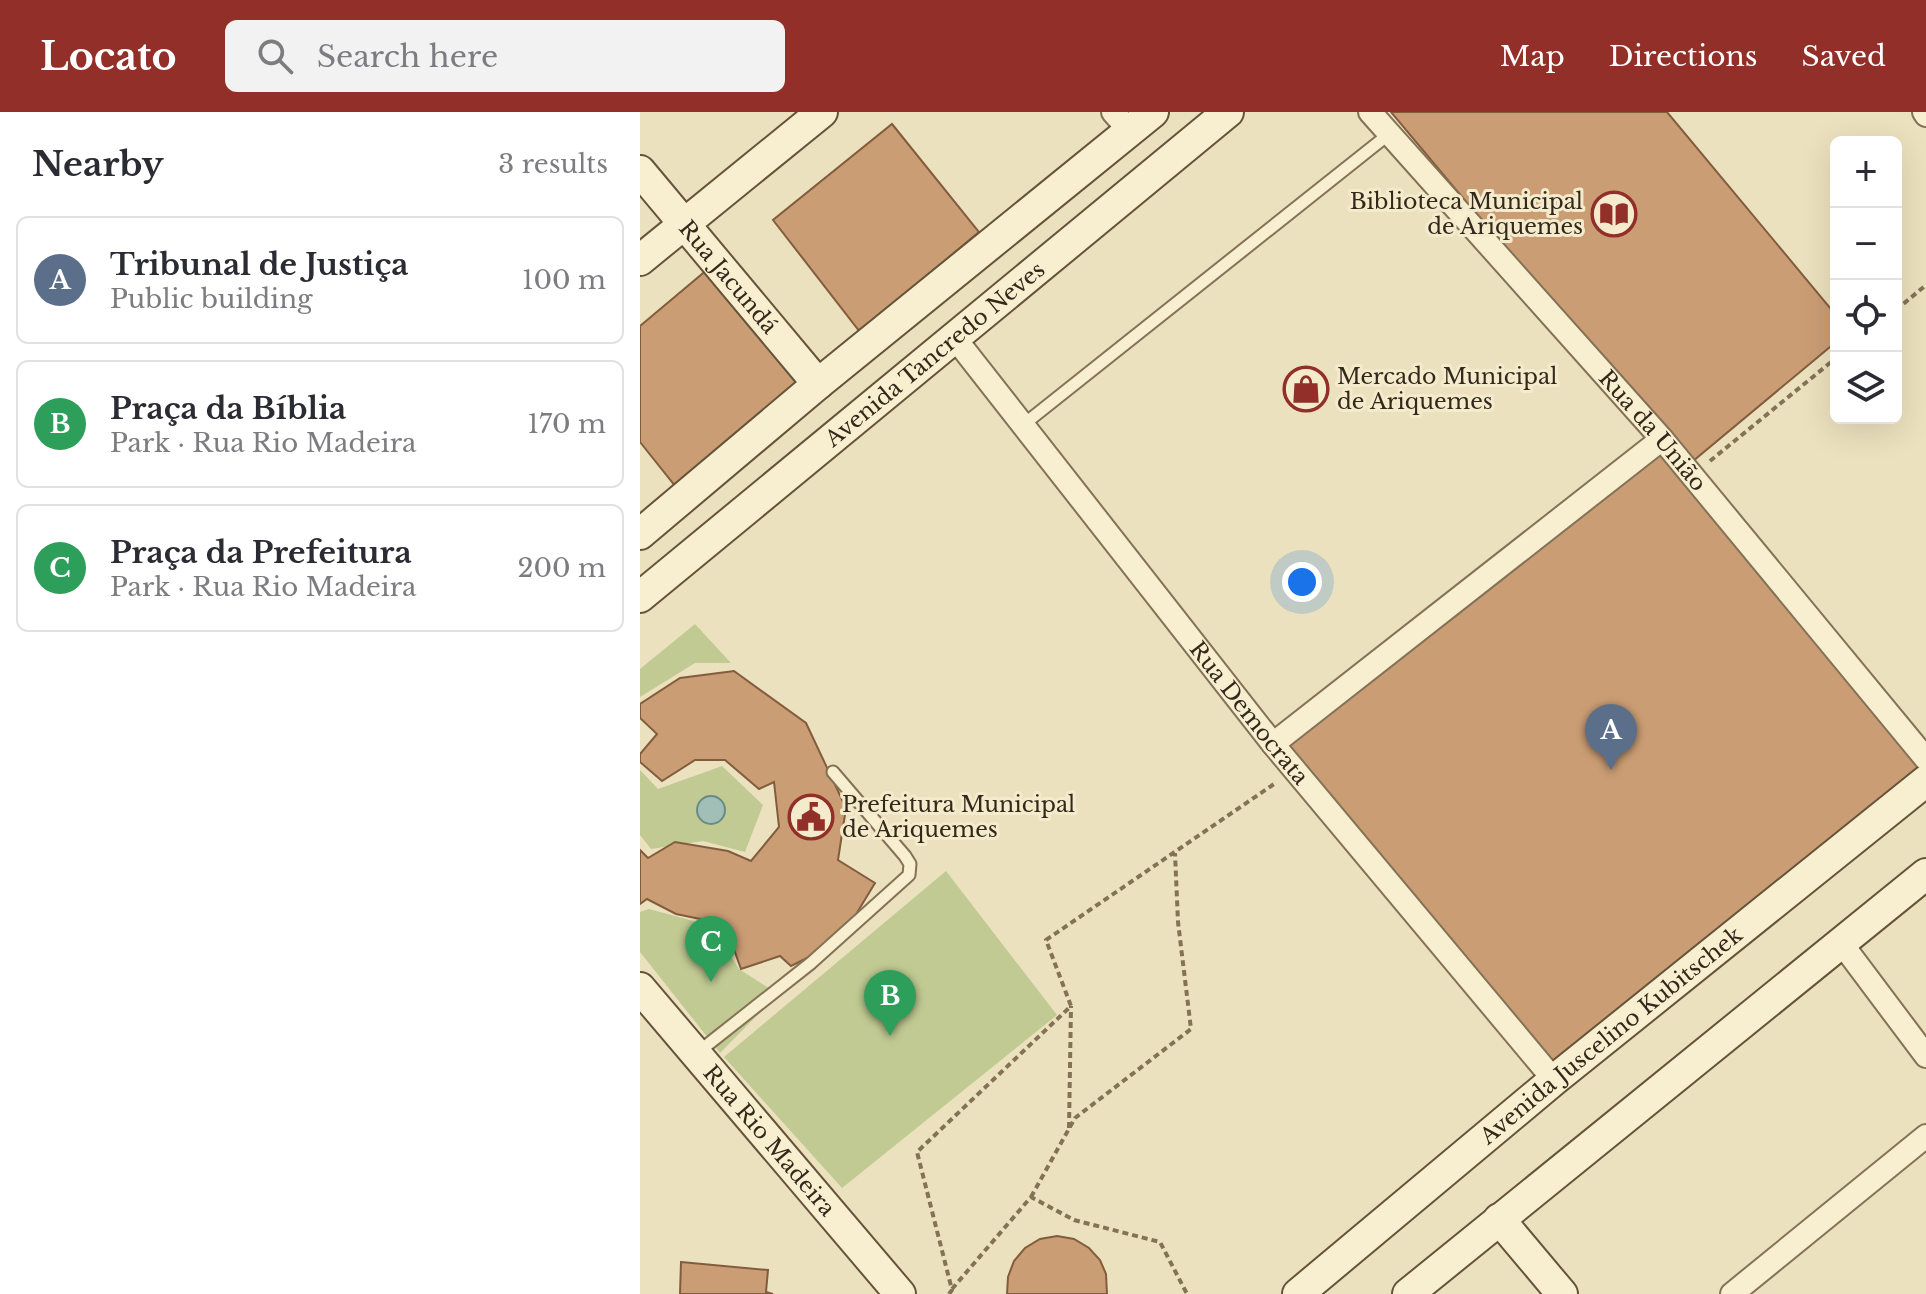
<!DOCTYPE html>
<meta charset="utf-8">
<style>
body{margin:0;font-family:"Libre Baskerville",serif;background:#f2f2f3;color:#2b2b33}
.controls{position:absolute;right:24px;top:24px;display:grid;overflow:hidden;border-radius:12px;box-shadow:0 8px 32px #0002}
.controls button{width:72px;height:72px;display:grid;place-items:center;padding:0;border:0;border-bottom:2px solid #e1e1e2;background:#fff;color:#2b2b33;font:40px sans-serif}
.you{position:absolute;left:662px;top:470px;width:28px;height:28px;margin:-20px;border:6px solid #fff;border-radius:50%;background:#1a73e8;box-shadow:0 0 0 12px #1a73e833}
.badge{display:grid;place-items:center;width:52px;height:52px;border-radius:50%;background:#912f28;color:#fff;font-size:26px;font-weight:700}
.pin{position:absolute;translate:-50% -66px;filter:drop-shadow(0 2px 4px #0008)}
.pin::after{content:'';position:absolute;top:42px;width:28px;height:24px;background:inherit;clip-path:polygon(0 0,100% 0,50% 100%)}
.list{margin:0;padding:0;list-style:none}
h2{display:flex;justify-content:space-between;align-items:center;height:104px;margin:0;padding:0 32px;font-size:34px}
h2 small{font-size:26px;font-weight:400;color:#7c7c81}
.list li{display:grid;grid-template-columns:52px 1fr auto;gap:24px;align-items:center;box-sizing:border-box;height:128px;margin:0 16px 16px;padding:0 16px;border:2px solid #e1e1e2;border-radius:12px}
.list b{display:block;font-size:30px;white-space:nowrap}
.list p{margin:0;font-size:26px;white-space:nowrap;color:#7c7c81}
.list em{font-size:26px;font-style:normal;color:#7c7c81}
.icon{flex:none;width:44px;height:44px;fill:none;stroke:currentColor;stroke-width:2;stroke-linecap:round;stroke-linejoin:round}
.map{position:relative;flex:none;width:1286px;height:1182px;overflow:hidden}
header{display:flex;align-items:center;gap:48px;box-sizing:border-box;height:112px;padding:0 40px;background:#912f28;color:#fff}
header strong{font-size:38px}
nav{display:flex;gap:44px;margin-inline-start:auto;font-size:28px}
.search{width:560px;height:72px;background:#f2f2f3;display:flex;align-items:center;gap:20px;box-sizing:border-box;padding:0 28px;border-radius:12px;color:#7c7c81;font-size:30px}
main{display:flex}
aside{flex:1;background:#fff}
.map>svg:first-child{display:block}
.green{fill:#c0ca92}
.water{fill:#a1beb7;stroke:#698b85;stroke-width:2}
.building{fill:#ca9d74;stroke:#825d3d;stroke-width:2}
.lines{fill:none;stroke-linecap:round;stroke-linejoin:round}
.lane-casing{stroke:#847257;stroke-width:15}
.street-casing{stroke:#847257;stroke-width:26}
.secondary-casing{stroke:#65533a;stroke-width:34}
.path{stroke:#847257;stroke-width:4;stroke-dasharray:6 4;stroke-linecap:butt}
.lane{stroke:#f8efd0;stroke-width:11}
.street{stroke:#f8efd0;stroke-width:22}
.secondary{stroke:#f8efd0;stroke-width:30}
.labels{text-anchor:middle;stroke-width:6;stroke-linejoin:round;paint-order:stroke}
.poi-label{font-size:22px;fill:#33291b;stroke:#f4ebcd;text-anchor:start}
.street-label{font-size:22px;fill:#33291b;stroke:#f4ebcd}
</style>
<header>
<strong>Locato</strong>
<div class="search"><svg class="icon" aria-label="search" viewBox="0 0 24 24"><circle cx="10" cy="10" r="6"/><path d="M15 15l6 6"/></svg>Search here</div>
<nav><a>Map</a><a>Directions</a><a>Saved</a></nav>
</header>
<main>
<aside>
<h2>Nearby<small>3 results</small></h2>
<ul class="list">
<li><span class="badge" style="background:#5c6f8a">A</span><div><b>Tribunal de Justiça</b><p>Public building</p></div><em>100 m</em></li>
<li><span class="badge" style="background:#2e9e5b">B</span><div><b>Praça da Bíblia</b><p>Park · Rua Rio Madeira</p></div><em>170 m</em></li>
<li><span class="badge" style="background:#2e9e5b">C</span><div><b>Praça da Prefeitura</b><p>Park · Rua Rio Madeira</p></div><em>200 m</em></li>
</ul>
</aside>
<div class="map">
<svg width="1286" height="1182" viewBox="0 0 1286 1182">
<rect width="100%" height="100%" fill="#ece1be"/>
<path class="green" d="M55,512L91,551H55L0,585V557Z
M82,654L123,693L105,740L63,729L11,737L0,723V658L18,677Z
M306,759L417,903L202,1076L84,945Z
M9,797L72,814L99,857L138,882L80,941L0,840V800Z"/>
<path class="water" d="M57 698a14 14 0 1 1 28 0a14 14 0 1 1-28 0Z"/>
<path class="building" d="M751,0H1027L1196,203V230L1047,354Z
M252,12L339,120L220,220L133,108Z
M68,157L166,274L36,375L0,330V214Z
M1022,327L1286,647V669L914,968L633,632Z
M94,559L166,611L206,696L198,748L235,771L215,804L183,838L151,854L140,844L101,857L85,812L36,802L7,787L0,792V738L8,746L35,730L88,739L111,749L139,715L134,670L119,677L85,648H55L22,669L0,650V642L17,622L0,606V592L40,566Z
M417,1124L434,1127L449,1136L460,1148L466,1162L467,1182H367L368,1165L374,1149L385,1136L400,1127Z
M41,1150L128,1158L126,1180L133,1182H40Z"/>
<g class="lines">
<g class="lane-casing">
<path id="lane" d="M383,313L749,22
M57,941L171,851L269,763L270,752L265,744L193,660"/>
</g>
<g class="street-casing">
<g id="street">
<path d="M473,0L489,18"/>
<path id="s1" d="M730,0L1022,327L1286,647"/>
<path d="M1284,0L1286,3"/>
<path id="s2" d="M314,225L633,632L914,968"/>
<path d="M633,632L1022,327"/>
<path d="M1202,832L1286,944"/>
<path d="M1092,1182L1286,1024"/>
</g>
</g>
<g class="secondary-casing">
<g id="secondary">
<path id="s3" d="M0,59L178,272"/>
<path d="M0,148L182,0"/>
<path d="M0,422L178,272L513,0"/>
<path id="s4" d="M0,485L588,0"/>
<path id="s5" d="M0,876L260,1182"/>
<path d="M859,1107L922,1182"/>
<path id="s6" d="M658,1182L914,968L1286,669"/>
<path d="M768,1182L1286,762"/>
</g>
</g>
<path class="path" d="M1256,198L1286,173
M1070,349L1196,246
M429,1016L431,894
M391,1085L435,1006L551,917L538,810L535,741
M312,1177L391,1085L434,1108L520,1130L547,1182
M309,1182L312,1178L277,1040L431,894L406,828L637,670"/>
<use href="#lane" class="lane"/>
<use href="#street" class="street"/>
<use href="#secondary" class="secondary"/>
</g>
<defs>
<g id="library-ring" transform="scale(2.3)"><circle r="9.5" fill="#f4ebcd" stroke="#912f28" stroke-width="1.5"/><path d="M-6-4Q-3-5.5-.7-3.5V5Q-3 3-6 4ZM6-4Q3-5.5 .7-3.5V5Q3 3 6 4Z" fill="#912f28"/></g>
<g id="shop-ring" transform="scale(2.3)"><circle r="9.5" fill="#f4ebcd" stroke="#912f28" stroke-width="1.5"/><path d="M-5-2.5h2.3a2.7 3.5 0 0 1 5.4 0H5L5.5 6h-11ZM-1.5-2.5h3a1.5 2.3 0 0 0-3 0Z" fill="#912f28"/></g>
<g id="civic-ring" transform="scale(2.3)"><circle r="9.5" fill="#f4ebcd" stroke="#912f28" stroke-width="1.5"/><path d="M-.6-6.5H3V-4.5H.6V-3L4-1V1h2V6H-6V1h2V-1L-.6-3ZM-1.2 2.5V6h2.4V2.5Z" fill="#912f28"/></g>
</defs>
<g fill-rule="evenodd">
<use href="#library-ring" x="974" y="102"/>
<use href="#shop-ring" x="666" y="277"/>
<use href="#civic-ring" x="171" y="705"/>
</g>
<g class="labels">
<g class="poi-label">
<text x="943" y="97" text-anchor="end">Biblioteca Municipal<tspan x="943" dy="25">de Ariquemes</tspan></text>
<text x="697" y="272">Mercado Municipal<tspan x="697" dy="25">de Ariquemes</tspan></text>
<text x="202" y="700">Prefeitura Municipal<tspan x="202" dy="25">de Ariquemes</tspan></text>
</g>
<g class="street-label">
<text dy="8" stroke="none"><textPath href="#s3" startOffset="138">Rua Jacundá</textPath></text>
<text dy="8" stroke="none"><textPath href="#s4" startOffset="382">Avenida Tancredo Neves</textPath></text>
<text dy="8" stroke="none"><textPath href="#s1" startOffset="426">Rua da União</textPath></text>
<text dy="8" stroke="none"><textPath href="#s2" startOffset="478">Rua Democrata</textPath></text>
<text dy="8" stroke="none"><textPath href="#s6" startOffset="406">Avenida Juscelino Kubitschek</textPath></text>
<text dy="8" stroke="none"><textPath href="#s5" startOffset="200">Rua Rio Madeira</textPath></text>
</g>
</g>
</svg>
<div class="controls">
<button>+</button>
<button>−</button>
<button><svg class="icon" aria-label="locate" viewBox="0 0 24 24"><circle cx="12" cy="12" r="6"/><path d="M12 2v4M12 18v4M2 12h4M18 12h4"/></svg></button>
<button><svg class="icon" aria-label="layers" viewBox="0 0 24 24"><path d="M12 4l9 5-9 5-9-5zM3 14l9 5 9-5"/></svg></button>
</div>
<div class="you"></div>
<div class="pin badge" style="left:971px;top:658px;background:#5c6f8a">A</div>
<div class="pin badge" style="left:250px;top:924px;background:#2e9e5b">B</div>
<div class="pin badge" style="left:71px;top:870px;background:#2e9e5b">C</div>
</div>
</main>
